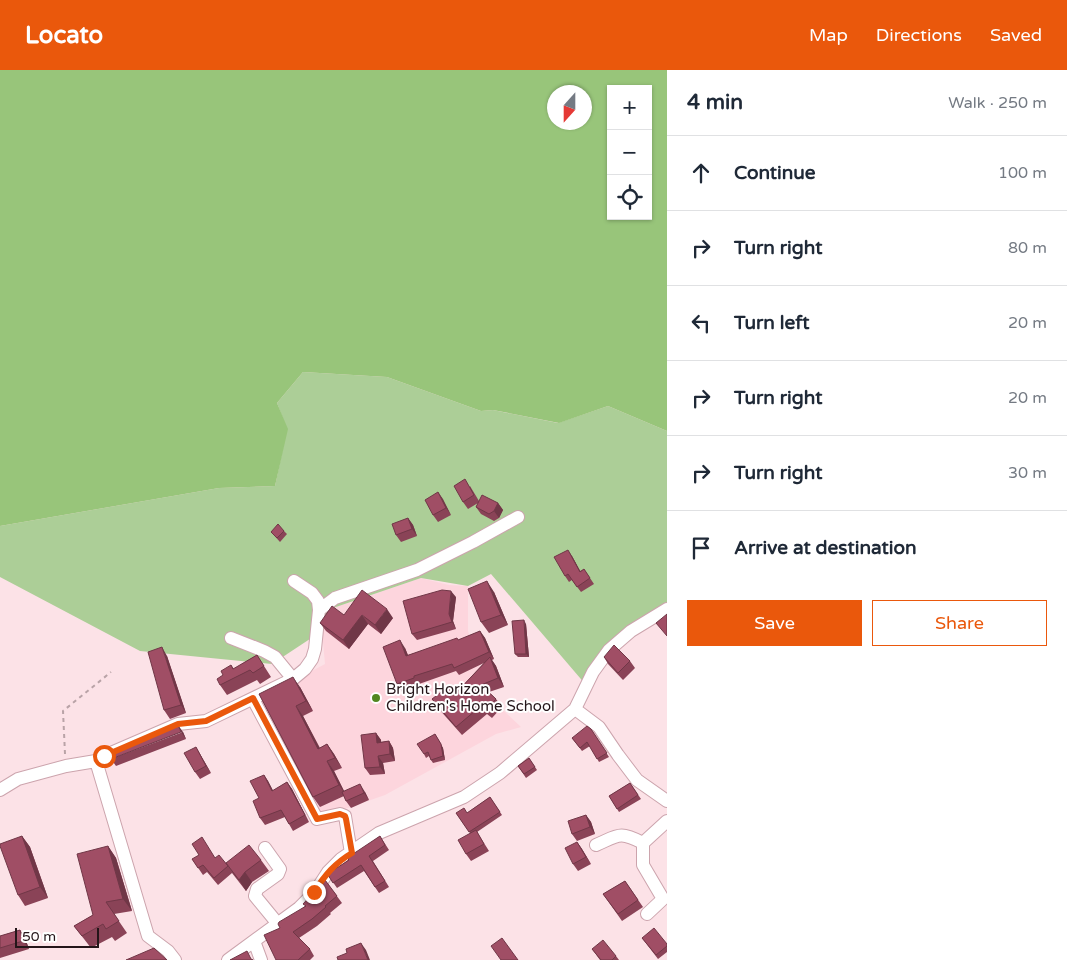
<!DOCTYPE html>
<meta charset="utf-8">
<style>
body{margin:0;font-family:"Varela Round",sans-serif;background:#f6f6f7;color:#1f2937}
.controls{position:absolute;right:15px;top:15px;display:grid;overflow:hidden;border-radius:0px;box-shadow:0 1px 4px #0004}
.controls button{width:45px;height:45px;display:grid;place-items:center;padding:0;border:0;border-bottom:1px solid #e0e1e3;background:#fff;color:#1f2937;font:25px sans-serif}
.compass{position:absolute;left:547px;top:15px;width:45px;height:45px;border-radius:50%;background:#fff;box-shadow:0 1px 4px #0004;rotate:201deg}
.scale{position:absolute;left:15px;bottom:12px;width:84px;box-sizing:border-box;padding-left:5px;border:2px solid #241519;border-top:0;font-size:14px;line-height:18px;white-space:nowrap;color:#241519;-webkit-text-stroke:4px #fff;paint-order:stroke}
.stop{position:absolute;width:15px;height:15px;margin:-11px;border:4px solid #ea580c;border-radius:50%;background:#fff}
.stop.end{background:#ea580c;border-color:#fff;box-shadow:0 1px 5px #0008}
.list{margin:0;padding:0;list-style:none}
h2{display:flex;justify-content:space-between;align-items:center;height:65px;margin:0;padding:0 20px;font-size:21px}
h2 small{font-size:16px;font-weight:400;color:#747a83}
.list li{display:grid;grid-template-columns:32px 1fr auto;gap:15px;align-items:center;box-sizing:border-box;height:75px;padding:0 20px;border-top:1px solid #e0e1e3}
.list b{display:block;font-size:19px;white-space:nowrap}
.list em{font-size:16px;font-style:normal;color:#747a83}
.actions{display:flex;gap:10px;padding:15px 20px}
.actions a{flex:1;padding:11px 0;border:1px solid #ea580c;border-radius:0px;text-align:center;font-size:18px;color:#ea580c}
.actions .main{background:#ea580c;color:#fff}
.icon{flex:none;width:28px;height:28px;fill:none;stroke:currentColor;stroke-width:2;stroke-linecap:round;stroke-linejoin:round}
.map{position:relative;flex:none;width:667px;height:890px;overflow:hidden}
header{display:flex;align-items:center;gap:30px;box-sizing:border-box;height:70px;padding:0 25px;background:#ea580c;color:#fff}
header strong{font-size:24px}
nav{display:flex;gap:28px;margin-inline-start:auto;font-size:18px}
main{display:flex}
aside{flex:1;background:#fff}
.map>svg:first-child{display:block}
.built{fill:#fdd5dd}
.green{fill:#acce97}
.forest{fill:#98c57a;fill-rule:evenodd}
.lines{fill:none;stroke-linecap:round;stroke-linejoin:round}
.minor-casing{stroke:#cca4ad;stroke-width:14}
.path{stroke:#b9a3a7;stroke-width:2;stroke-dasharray:4 4;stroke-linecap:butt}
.minor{stroke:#fff;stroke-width:12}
.wall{fill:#8a4357}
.shaded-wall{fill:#703747}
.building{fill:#a04e65;stroke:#703747}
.route{stroke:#ea580c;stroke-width:6}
.poi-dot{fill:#518720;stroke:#fff;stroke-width:2}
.labels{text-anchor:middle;stroke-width:4;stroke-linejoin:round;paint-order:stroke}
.poi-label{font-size:15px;fill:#241519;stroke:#fff;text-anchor:start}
</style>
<header>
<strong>Locato</strong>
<nav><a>Map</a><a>Directions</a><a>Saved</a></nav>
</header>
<main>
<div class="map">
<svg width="667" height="890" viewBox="0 0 667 890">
<rect width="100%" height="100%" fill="#fce2e7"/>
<path class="built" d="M421,508L449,515L468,516V561L491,629L521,657L496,664L385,725L319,748L256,631L325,594L322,561L333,538Z"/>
<path class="green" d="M303,302L387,307L481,341L493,340L558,353L608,336L667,361V540L609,580L586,615L491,504L468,516L421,508L333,538L322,561L272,594L140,581L0,507V456L219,418L275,416L287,359L277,333Z"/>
<path class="forest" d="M0,0H667V361L608,336L559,353L493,340L481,341L387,307L303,302L277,333L288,359L275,416L219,418L0,456ZM611,19H648V146H611ZM554,22H584V52H554Z"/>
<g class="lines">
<g class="minor-casing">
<path id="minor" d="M319,540L335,528L417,500L473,472L518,447
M231,568L264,581L275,587L293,609
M253,629L317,749L340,744L345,746L351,783
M575,639L599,657L618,685L637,710L667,731
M0,720L18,709L66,696L96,691
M596,775C619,765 619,761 643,773
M265,778L280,799L278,804L257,819L255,826L278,854
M647,844L663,829L643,795V773L667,751
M254,871L261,890
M175,890L168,881L148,866L96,691L104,686L178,654L206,651L293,609L305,599L312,589L315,579L319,540L318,531L312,523L294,511
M228,890L299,838L315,822L328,802L341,789L379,763L464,727L500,703L575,639L593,602L609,580L631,561L667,539"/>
</g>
<path class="path" d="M65,684L63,641L111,602"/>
<use href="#minor" class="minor"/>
</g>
<path class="wall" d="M470,416L479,431L498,433L503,440L499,448L494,451L481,444L476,437L478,433L468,439L463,432Z
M438,422L451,445L438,452L433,445Z
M408,448L413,455L417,466L401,472L396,465Z
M284,461L287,464L280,472L271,462Z
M572,486L580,501L584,499L594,514L581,522L572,510L569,512L565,506Z
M494,522L508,555L489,563L481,552Z
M456,527L453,551L456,559L417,570L412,564Z
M344,545L393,548L381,564L368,554L349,579L326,561L320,553Z
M526,554L529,587H518L515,584Z
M480,561L485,568L494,589L492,590L496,596L504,617L489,622L496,629L502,637L492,648L487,644L462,665L438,638L432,629L455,624L484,593L459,605L456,601L419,614V615L402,622L397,614L405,578L408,585L459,570Z
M257,585L271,607L260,614L257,610L227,625L220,615L223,605L231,595L234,599Z
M167,586L186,643L170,649L164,640Z
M604,587L630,591L635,598L623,610L608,594Z
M300,617L313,641L303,646L320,678L327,674L334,684L342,698L334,701L344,721L365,722L369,730L351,738L346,731L344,726L320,737L313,727L259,624Z
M591,659L609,687L599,692L590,676L582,681L572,668Z
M183,662L186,669L116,696L111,689Z
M376,663L381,670V672L389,671L393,678L395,691L383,693L385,704L370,705L365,698Z
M435,664L443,678L445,690L433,693L431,690L429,686L426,688L424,684Z
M196,677L211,703L200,709L195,702Z
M529,688L537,700L526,708L518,696Z
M264,705L268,711L273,721L287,712L292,719L309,752L293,761L285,747L265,755L260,748L259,728Z
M630,713L641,729L619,742L609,726Z
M490,727L502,745L477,762L489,781L471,791L466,784L470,763L456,743H467Z
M586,745L591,752L595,764L577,771L572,764Z
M22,766L30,777L48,828L25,836L18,825Z
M380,766L389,780L373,791L389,817L379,823L364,801L337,818L328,805Z
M577,772L582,779L591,794L578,801L573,794Z
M108,776L116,788L132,841L114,844L127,863L115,871L112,867L91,878L74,856L93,845Z
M215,788L226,793L261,790L269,801L252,812L246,821L232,803L218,815L207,802L203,805L192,789Z
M325,810L342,833L330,843L331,844L317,856L299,868L310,879L314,886L310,890H276L280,858L305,836Z
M625,811L643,837L622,851L603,824Z
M20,860L25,868L29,879L0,888V890V866Z
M642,868L667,874V882L658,889Z
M592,879L616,886L619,890H600Z"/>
<path class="shaded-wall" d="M438,422L443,429L451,445L446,438Z
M498,433L503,440L499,448L494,441Z
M408,448L413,455L417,466L412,459Z
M568,480L572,486L584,508L580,502Z
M487,511L494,522L508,555L501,545Z
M451,521L456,527L453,551L456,559L452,552L449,544Z
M387,539L393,548L381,564L375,555Z
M362,545L368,554L349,579L343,570Z
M524,550L526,554L529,587L526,584Z
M480,561L485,568L494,589L489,582Z
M400,570L405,578L411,593L406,586Z
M162,577L167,586L186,643L181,635Z
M490,587L496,596L504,617L498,608Z
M293,607L300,617L313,641L306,631Z
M296,636L303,646L325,689L318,679Z
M178,655L183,662L186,669L181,662Z
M376,663L381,670L382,680L377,673Z
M435,664L443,678L445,690L443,686Z
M389,671L393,678L395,691L390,684Z
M327,674L334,684L342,698L335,688Z
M196,677L200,684L211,703L206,696Z
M378,686L383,693L385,704L380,697Z
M327,691L334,701L346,725L339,715Z
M264,705L268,711L277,728L272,721Z
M287,712L292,719L309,752L305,745Z
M360,714L365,722L369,730L364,723Z
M586,745L591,752L595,764L590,757Z
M22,766L30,777L48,828L40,817Z
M577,772L582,779L591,794L586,787Z
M108,776L116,788L132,841L123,829Z
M245,802L252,812L246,821L239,810Z
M20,860L25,868L29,879L23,871Z
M361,873L366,880L370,890H368Z"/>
<path class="building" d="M465,409L474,425L463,432L454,416Z
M438,422L446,438L433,445L425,430Z
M482,425L498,433L494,441L489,444L476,437Z
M408,448L412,459L396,465L392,454Z
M278,454L284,461L277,468L271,462Z
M568,480L580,502L584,499L590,508L577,517L568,504L565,506L554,487Z
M487,511L501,545L481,552L468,519Z
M362,520L387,539L375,555L362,545L343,570L320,553L332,536L344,545Z
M442,520L451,521L449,544L452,552L412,564L403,531Z
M667,544V566L656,553Z
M524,550L526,584H515L512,551Z
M480,561L489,582L454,598L452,594L414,606V608L397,614L383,577L400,570L406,586L457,568L458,570Z
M614,575L630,591L618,603L604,587Z
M162,577L181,635L164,640L148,582Z
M257,585L264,596L253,603L250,600L220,615L217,609L223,605L221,601L231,595L233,599Z
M490,587L498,608L481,615L496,629L486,639L482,635L456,657L432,629L449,616L455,624Z
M293,607L306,631L296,636L318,679L327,674L335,688L327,691L339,715L313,727L259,624Z
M178,655L181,662L111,689L109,684Z
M587,656L591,659L607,683L597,689L587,672L580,678L572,668Z
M376,663L377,673L389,671L390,684L378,686L380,697L365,698L361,665Z
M435,664L441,674L443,686L431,690L428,682L424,684L417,674Z
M196,677L206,696L195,702L184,683Z
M529,688L535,697L524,704L518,696Z
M264,705L272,721L287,712L305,745L289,754L281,740L260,748L253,731L259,728L250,711Z
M630,713L638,725L617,739L609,726Z
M360,714L364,723L346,731L342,722Z
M490,727L500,742L469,762L456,743L464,738L467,743Z
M586,745L590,757L572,764L568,751Z
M476,760L484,774L466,784L458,770Z
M22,766L40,817L18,825L0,776V774Z
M380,766L385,775L369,786L385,811L375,817L361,795L333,813L328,805L332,801L349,790L347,788Z
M202,767L215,788L219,785L228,796L214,808L203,795L198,798L192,789L199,785L192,774Z
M577,772L586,787L573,794L565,778Z
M249,775L261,790L245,802L239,810L226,793Z
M108,776L123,829L106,832L119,851L106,859L103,854L82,866L74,856L93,845L77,784Z
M325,810L337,826L325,836L326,837L312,849L293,862L310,879L298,890H276L264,865L280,858L278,854L279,852L306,836L303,834Z
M625,811L638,830L618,844L603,824Z
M654,858L667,874V876L656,885L642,868Z
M20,860L23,871L0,878V866Z
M502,868L518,890H501L491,876Z
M603,870L616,886L612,890H601L592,879Z
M361,873L368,890H338L337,887L347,883L346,879Z
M154,878L167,890H126Z
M247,881L251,889L253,890H230Z"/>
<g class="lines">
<path class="route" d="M104,686L178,654L206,651L253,628L317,749L340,744L345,746L346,749L352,783C335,793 325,805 314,822"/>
</g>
<circle class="poi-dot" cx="376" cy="628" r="5"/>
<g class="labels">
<g class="poi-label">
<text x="386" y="624">Bright Horizon<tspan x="386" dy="17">Children's Home School</tspan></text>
</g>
</g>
</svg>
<div class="controls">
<button>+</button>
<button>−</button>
<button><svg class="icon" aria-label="locate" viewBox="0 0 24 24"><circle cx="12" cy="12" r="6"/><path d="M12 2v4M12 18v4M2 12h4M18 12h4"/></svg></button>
</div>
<svg class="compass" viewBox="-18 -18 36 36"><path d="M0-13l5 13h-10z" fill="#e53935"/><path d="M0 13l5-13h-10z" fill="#747a83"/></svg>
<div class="scale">50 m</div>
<div class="stop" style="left:104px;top:686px"></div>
<div class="stop end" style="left:314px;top:822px"></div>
</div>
<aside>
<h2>4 min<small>Walk · 250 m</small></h2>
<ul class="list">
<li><svg class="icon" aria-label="ahead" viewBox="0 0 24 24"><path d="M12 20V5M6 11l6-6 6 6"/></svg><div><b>Continue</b></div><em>100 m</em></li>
<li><svg class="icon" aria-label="right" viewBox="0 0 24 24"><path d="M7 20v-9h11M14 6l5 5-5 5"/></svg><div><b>Turn right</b></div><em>80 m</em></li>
<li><svg class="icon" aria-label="left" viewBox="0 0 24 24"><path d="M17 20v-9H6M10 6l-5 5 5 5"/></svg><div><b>Turn left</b></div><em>20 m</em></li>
<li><svg class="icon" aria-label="right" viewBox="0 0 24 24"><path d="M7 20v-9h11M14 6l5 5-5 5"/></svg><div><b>Turn right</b></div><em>20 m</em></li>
<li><svg class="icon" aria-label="right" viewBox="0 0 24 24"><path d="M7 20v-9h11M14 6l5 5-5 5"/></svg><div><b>Turn right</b></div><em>30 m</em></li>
<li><svg class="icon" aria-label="arrive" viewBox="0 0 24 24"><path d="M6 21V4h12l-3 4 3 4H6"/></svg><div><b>Arrive at destination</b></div></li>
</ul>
<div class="actions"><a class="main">Save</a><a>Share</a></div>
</aside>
</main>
